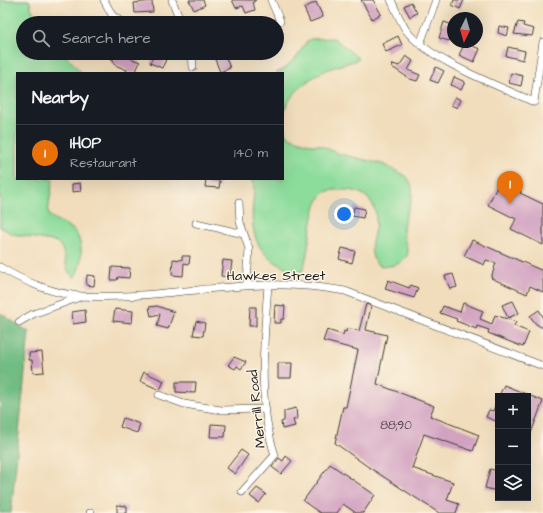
<!DOCTYPE html>
<meta charset="utf-8">
<style>
body{margin:0;font-family:"Architects Daughter",sans-serif;background:#242831;color:#f1f3f6}
.controls{position:absolute;right:12px;bottom:12px;display:grid;overflow:hidden;border-radius:0px;box-shadow:0 4px 16px #0002}
.controls button{width:36px;height:36px;display:grid;place-items:center;padding:0;border:0;border-bottom:1px solid #363941;background:#171b24;color:#f1f3f6;font:20px sans-serif}
.compass{position:absolute;left:447px;top:12px;width:36px;height:36px;border-radius:50%;background:#171b24;box-shadow:0 4px 16px #0002;rotate:185deg}
.you{position:absolute;left:344px;top:214px;width:14px;height:14px;margin:-10px;border:3px solid #fff;border-radius:50%;background:#1a73e8;box-shadow:0 0 0 6px #1a73e833}
.badge{display:grid;place-items:center;width:26px;height:26px;border-radius:50%;background:#0f766e;color:#fff;font-size:13px;font-weight:700}
.pin{position:absolute;translate:-50% -33px;filter:drop-shadow(0 1px 2px #0008)}
.pin::after{content:'';position:absolute;top:21px;width:14px;height:12px;background:inherit;clip-path:polygon(0 0,100% 0,50% 100%)}
.list{margin:0;padding:0;list-style:none}
h2{display:flex;justify-content:space-between;align-items:center;height:52px;margin:0;padding:0 16px;font-size:17px}
h2 small{font-size:13px;font-weight:400;color:#9ea1a6}
.list li{display:grid;grid-template-columns:26px 1fr auto;gap:12px;align-items:center;box-sizing:border-box;height:56px;padding:0 16px;border-top:1px solid #363941}
.list b{display:block;font-size:15px;white-space:nowrap}
.list p{margin:0;font-size:13px;white-space:nowrap;color:#9ea1a6}
.list em{font-size:13px;font-style:normal;color:#9ea1a6}
.icon{flex:none;width:22px;height:22px;fill:none;stroke:currentColor;stroke-width:2;stroke-linecap:round;stroke-linejoin:round}
.map{position:relative;flex:none;width:543px;height:513px;overflow:hidden}
.search{position:absolute;background:#171b24;box-shadow:0 4px 16px #0002;left:16px;top:16px;width:268px;height:44px;display:flex;align-items:center;gap:10px;box-sizing:border-box;padding:0 14px;border-radius:22px;color:#9ea1a6;font-size:15px}
.panel{position:absolute;background:#171b24;box-shadow:0 4px 16px #0002;left:16px;top:72px;width:268px;height:108px;border-radius:0px}
.map>svg:first-child{display:block}
.green{fill:#8cdc9b;stroke:#547c5c}
.forest{fill:#71bc83;stroke:#466c50}
.building{fill:#d2a2c1}
.lines{fill:none;stroke-linecap:round;stroke-linejoin:round}
.minor-casing{stroke:#3c3934;stroke-width:8}
.minor{stroke:#fff;stroke-width:7}
.labels{text-anchor:middle;stroke-width:3;stroke-linejoin:round;paint-order:stroke}
.number-label{font-size:12px;fill:#4a3e45}
.street-label{font-size:14px;fill:#1c1c1c;stroke:#fcf5e5}
</style>
<div class="map">
<svg width="543" height="513" viewBox="0 0 543 513">
<rect width="100%" height="100%" fill="#fcf5e5"/>
<filter id="ink" filterUnits="userSpaceOnUse"><feTurbulence type="fractalNoise" baseFrequency=".025" numOctaves="2"/><feDisplacementMap in="SourceGraphic" scale="8" xChannelSelector="R" yChannelSelector="G"/><feConvolveMatrix kernelMatrix="1 2 1 2 8 2 1 2 1" color-interpolation-filters="sRGB"/></filter>
<filter id="wash" filterUnits="userSpaceOnUse"><feTurbulence type="fractalNoise" baseFrequency=".012" numOctaves="4" result="noise"/><feDisplacementMap in="SourceGraphic" scale="16" xChannelSelector="R" yChannelSelector="G"/><feGaussianBlur stdDeviation="0.9" result="paint"/><feColorMatrix in="noise" values="0 0 0 0 0 0 0 0 0 0 0 0 0 0 0 0 0 1.4 0 .05"/><feComposite in="paint" operator="in"/></filter>
<g filter="url(#wash)">
<rect width="100%" height="100%" fill="#f1ddbc"/>
<path class="green" d="M0,0H29L32,10L40,23H23V53H63L82,73H17V179H53L48,211L49,215C56,221 64,223 71,228C85,238 83,266 74,278C62,269 68,251 57,242L13,234L0,227Z
M334,38L359,59C350,63 339,65 329,69C311,76 285,96 283,117C283,122 285,128 285,133L291,138L313,145H319L340,154L382,164L406,176C421,192 404,211 403,229C403,238 407,246 408,254C402,265 390,268 378,265C365,251 375,237 376,222C377,202 365,191 347,190C341,190 333,189 326,192C309,200 311,253 302,271L298,272C261,261 249,240 253,202C254,194 256,185 250,179H283V73H276L284,69L297,57L307,41L311,39Z"/>
<path class="forest" d="M0,313L29,332L11,513H0Z"/>
<g id="blocks">
<path class="building" d="M189,0H203L205,5L194,10Z
M232,0H256L253,2L255,10L246,13L243,6L236,8Z
M361,0H373L381,14L372,19Z
M454,0H464L460,9L452,5Z
M152,1L153,12L135,13L134,3Z
M316,2L323,17L310,22L304,8Z
M411,2L417,13L410,17L404,6Z
M444,22L453,25L449,41L439,38Z
M518,22L524,23L523,26L534,29L532,36L514,34Z
M499,26L509,28L507,36L498,33Z
M398,36L402,45L386,52L382,44Z
M465,43L480,49L474,62L459,55Z
M508,47L525,51L523,60L506,56Z
M114,53H124L131,56L130,58L140,62L135,73H126L127,70L115,65L113,63L114,60L111,59Z
M155,53H169L162,68L150,63Z
M225,55L230,68L220,72L215,59Z
M406,56L413,61L408,70L420,75L417,81L410,79L392,67L393,64L399,66Z
M436,67L444,71L438,83L430,80Z
M511,73L523,76L521,86L509,83Z
M454,77L465,82L461,90L451,85Z
M455,97L461,100L457,108L451,105Z
M206,179L220,181L219,188L205,187Z
M80,183L81,191L72,192V184Z
M507,184L521,191L520,193L543,204V245L511,229L516,219L488,205L498,185L504,188Z
M354,207L365,209L363,218L352,216Z
M472,240L543,271V292L530,286L527,294L491,278L496,263L486,260L484,265L464,256Z
M342,248L355,251L352,263L339,259Z
M182,256H190L189,264L184,263L183,276L172,275L173,259L182,260Z
M223,260L232,261L230,277L221,276Z
M112,267L130,268L129,278L118,277L117,280H111Z
M453,274L457,287L450,289L445,276Z
M87,275L95,276L94,286L86,285Z
M388,280L409,288L411,285L418,288L414,298L385,289Z
M513,301L519,313L508,318L502,305Z
M463,303L483,311L480,319L492,324L495,315L516,322L514,326L529,332L523,347L488,333L489,330L477,326L476,329L469,326L456,321L457,319L440,313L443,306L460,312Z
M366,304L371,306L366,330L387,335L377,384L434,406L430,416L479,435L473,451L424,434L412,468L453,482L447,500L459,504L456,513H439L367,466L335,443L343,407H346L358,350L323,341L327,330L343,335L344,331L346,332L347,328L359,331Z
M275,305L285,306L284,319H281V323H274Z
M157,306L174,312L168,329L157,326L160,314L151,316L149,307Z
M250,307H256V326H249Z
M115,309L133,311L132,323L113,321Z
M85,310L86,322L73,324L72,312Z
M539,310L543,317V328L536,324L530,316Z
M196,321L205,323L203,336L193,335Z
M42,352L44,372L33,373L32,360H29V353Z
M234,357L246,362L241,369L237,366L235,369L228,365Z
M278,363H292L291,378H278Z
M144,372L164,381L160,390L140,381Z
M176,382H196L195,393L176,392Z
M504,385L543,401L528,441V396H499Z
M498,399V422L486,417L489,410L493,411Z
M296,408L297,419L293,420L295,426L282,429L281,422L284,421V411Z
M123,418L140,424L137,433L120,427Z
M211,424L226,425L225,437H210Z
M241,450L248,455L235,474L227,468Z
M286,456L292,461L281,474L272,467L279,458L283,461Z
M330,464L375,495L363,513H356L343,504L337,513H320L303,501Z
M490,469L498,471L497,491L485,488Z
M257,488L266,494L259,503L250,496Z
M117,505L127,506V513H117Z"/>
</g>
</g>
<g filter="url(#ink)">
<use href="#blocks" fill-opacity="0" stroke="#3c3934" stroke-width="1"/>
<g class="lines">
<g class="minor-casing">
<path id="minor" d="M104,0L112,15L123,23
M172,0L181,23
M271,0L280,21
M391,0C396,10 400,21 406,30C428,60 499,86 534,102L543,42
M420,44L436,0
M192,53L193,67
M239,203L240,222L249,249L247,286
M196,223L244,234
M0,267C22,281 56,295 82,296C136,299 191,289 245,286C279,283 312,285 345,291L543,366
M19,322L33,314L80,297
M159,395L184,404L221,410L266,409
M242,492L275,455C257,401 264,341 268,285
M90,513H91"/>
</g>
<use href="#minor" class="minor"/>
</g>
</g>
<g class="labels">
<g class="number-label">
<text x="396" y="429">88;90</text>
</g>
<g class="street-label">
<text x="276" y="280">Hawkes Street</text>
<text transform="translate(256 409) rotate(-96)" y="5">Merrill Road</text>
</g>
</g>
</svg>
<div class="controls">
<button>+</button>
<button>−</button>
<button><svg class="icon" aria-label="layers" viewBox="0 0 24 24"><path d="M12 4l9 5-9 5-9-5zM3 14l9 5 9-5"/></svg></button>
</div>
<svg class="compass" viewBox="-18 -18 36 36"><path d="M0-13l5 13h-10z" fill="#e53935"/><path d="M0 13l5-13h-10z" fill="#9ea1a6"/></svg>
<div class="you"></div>
<div class="pin badge" style="left:510px;top:204px;background:#e8710a">1</div>
<div class="search"><svg class="icon" aria-label="search" viewBox="0 0 24 24"><circle cx="10" cy="10" r="6"/><path d="M15 15l6 6"/></svg>Search here</div>
<section class="panel">
<h2>Nearby<small></small></h2>
<ul class="list">
<li><span class="badge" style="background:#e8710a">1</span><div><b>IHOP</b><p>Restaurant</p></div><em>140 m</em></li>
</ul>
</section>
</div>
